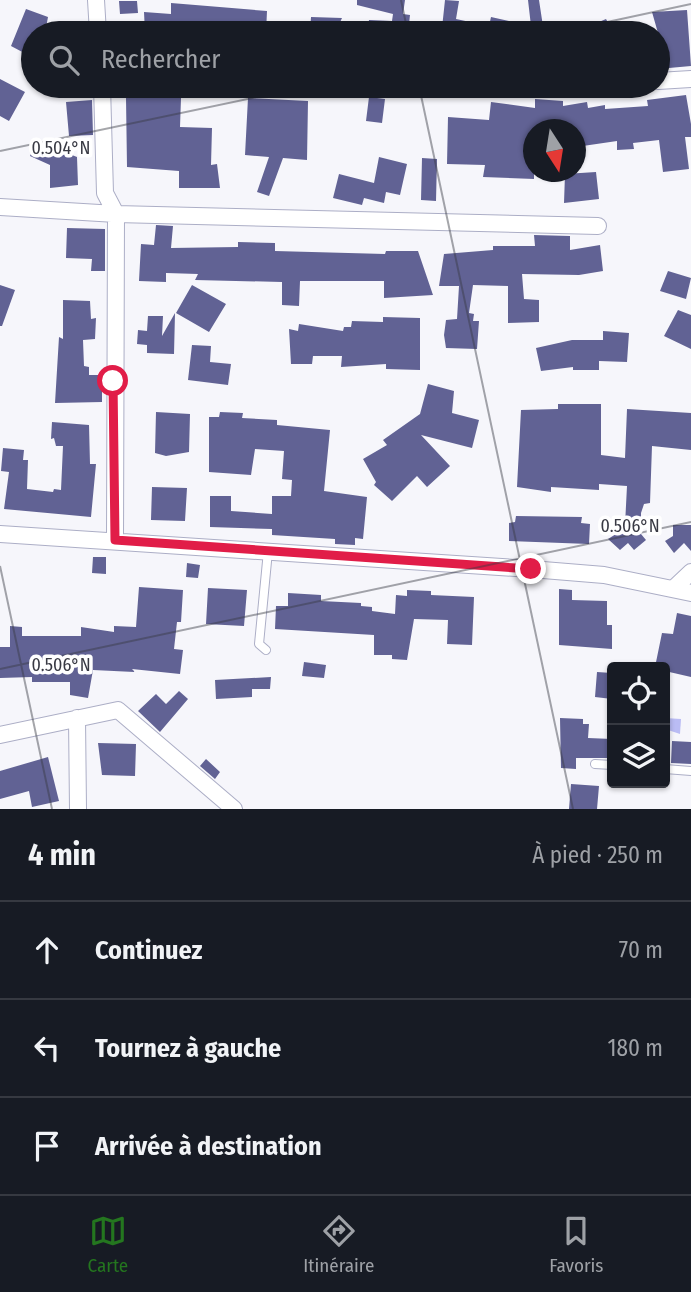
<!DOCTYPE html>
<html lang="fr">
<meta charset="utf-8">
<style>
body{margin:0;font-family:"Fira Sans Condensed",sans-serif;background:#20242c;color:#f1f3f6}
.controls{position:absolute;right:21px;bottom:21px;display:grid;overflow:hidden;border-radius:7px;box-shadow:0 2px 5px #0004}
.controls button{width:63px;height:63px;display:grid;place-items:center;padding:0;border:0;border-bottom:2px solid #363941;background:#171b24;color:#f1f3f6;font:35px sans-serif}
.compass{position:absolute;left:523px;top:119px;width:63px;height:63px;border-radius:50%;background:#171b24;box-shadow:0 2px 5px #0004;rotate:168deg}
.stop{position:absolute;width:21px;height:21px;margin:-16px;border:5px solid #e11d48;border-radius:50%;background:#fff}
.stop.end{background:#e11d48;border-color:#fff;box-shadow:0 2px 7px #0008}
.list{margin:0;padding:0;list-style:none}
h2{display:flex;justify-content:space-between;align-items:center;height:91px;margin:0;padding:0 28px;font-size:30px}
h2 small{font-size:23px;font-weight:400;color:#9ea1a6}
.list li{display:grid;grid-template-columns:46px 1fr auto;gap:21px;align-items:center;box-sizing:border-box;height:98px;padding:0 28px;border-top:2px solid #363941}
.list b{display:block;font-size:26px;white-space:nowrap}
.list em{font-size:23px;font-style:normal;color:#9ea1a6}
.icon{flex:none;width:38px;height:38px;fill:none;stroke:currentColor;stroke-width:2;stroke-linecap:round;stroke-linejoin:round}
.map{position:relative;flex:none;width:691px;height:809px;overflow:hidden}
.search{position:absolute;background:#171b24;box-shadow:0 2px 5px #0004;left:21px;right:21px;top:21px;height:77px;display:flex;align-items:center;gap:18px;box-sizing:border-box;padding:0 24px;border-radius:38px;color:#9ea1a6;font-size:26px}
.sheet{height:385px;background:#171b24}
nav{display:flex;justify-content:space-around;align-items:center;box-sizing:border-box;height:98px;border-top:2px solid #363941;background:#171b24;font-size:19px;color:#9ea1a6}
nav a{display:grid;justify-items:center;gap:4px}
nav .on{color:#24761f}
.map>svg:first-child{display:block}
.water{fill:#babcf4}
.building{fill:#616294}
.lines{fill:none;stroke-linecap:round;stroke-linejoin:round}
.service-casing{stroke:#acaec6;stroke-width:10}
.minor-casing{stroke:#acaec6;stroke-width:18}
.service{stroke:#fff;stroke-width:8}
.minor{stroke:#fff;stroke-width:16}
.route{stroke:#e11d48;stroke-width:9}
.ticks{fill:none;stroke:#383943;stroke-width:2;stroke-opacity:0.45}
.ticks-label{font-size:18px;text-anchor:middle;fill:#383943;stroke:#fff;stroke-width:7;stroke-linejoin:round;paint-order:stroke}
</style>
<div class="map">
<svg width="691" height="809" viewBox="0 0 691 809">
<rect width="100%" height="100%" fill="#f6f6fb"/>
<path class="water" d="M665,718L681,719L680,734L665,729Z"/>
<path class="building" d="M357,0H405L403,14L410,15L408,33H367L369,20L392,21L393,14L357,5Z
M445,0L459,1L456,19L489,26L491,17L531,26L528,0H539L544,33H445L446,28H442Z
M119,1H137L138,13L120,14Z
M171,3L267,11L266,33H145L144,12L171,14Z
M26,9L48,17L45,33H33V45L28,55L11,46Z
M687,10L691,66L669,68L668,61H658V33L652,12Z
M311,17L342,18L335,33H310Z
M606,19L614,33H573Z
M0,79L25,92L9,121L0,116Z
M686,95L691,124V137H685L689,169L663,172L659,140L633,143L634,149L617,150V141L576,147V130H534V179L483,177L485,165L447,164L448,117L489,120L491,102L535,108V99L563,101V106L587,102L588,108L605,105V109L648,106L647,100Z
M369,97L385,99L382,123L366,121Z
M126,98H181L180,127L212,128L211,165L217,164L220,188H179V171L127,167Z
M248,98L308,101L307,160L283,158L269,196L257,192L269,157L245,155Z
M92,100L93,135L69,136L66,102Z
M36,141L77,157L78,185L50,188V165L30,156Z
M379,157L407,164L400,195L386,192L384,203L364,198L362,205L333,198L339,174L374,183Z
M422,158L437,159L436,201L421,200Z
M596,172L599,199L564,203L565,174Z
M156,225L173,226L171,248L238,247V242L275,243V251L385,254L386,251H418L433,295L384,298V281H300L299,306L282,305V282L195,280L198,274L166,273V282L139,281L141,244L154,245Z
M67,228L105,229V271H91L92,259L66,258Z
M534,235L570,236V250L600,245L603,271L579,275L522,274L524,299L539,300V322L508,323V286L473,285L469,313L474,314L473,321H479L477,349L446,348L444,335L446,320L457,319L459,286H439L444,254L493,250V246H535Z
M668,271L691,278L686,299L660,291Z
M0,285L15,290L2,326H0Z
M192,285L226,304L209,332L176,313Z
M63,300L90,301L91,319L96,318L95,339L83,340L84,366L89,367V375H102V402L55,403L59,337L63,339Z
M678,310L691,315V349L664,336Z
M175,313L174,354L147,353V345L137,344L138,330L147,331L148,316H163L162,336Z
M383,317L420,318V370L386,369V364L341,367L342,356H313L312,364H291L289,329L298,331L299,324L343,331L344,327H351L352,321L383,322Z
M603,331L629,333L627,362L599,361V370H573V367L541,371L536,348L572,340H603Z
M192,345L211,346L210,362L231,364L228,385L188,380Z
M428,384L454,391L452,413L479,420L472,448L421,435L450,466L427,487L417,476L392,501L374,485L376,482L363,459L387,445L383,440L420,414Z
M558,404H601V455L625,458L627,409L691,413V450L652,446L650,503L644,504L641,513V534L646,540L634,550L628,543L620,550L608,539L616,534L615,525H625L627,486L599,484V490L551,487V492L517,487L521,410L558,409Z
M156,412L190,414L189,452L166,456L155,453Z
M220,412L243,413L242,418L277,420V425L330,430L324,491L367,497L363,539L355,538V545L335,544V539L272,535V529L210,527V496H231V511L272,514V496H291L292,480L282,479L284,451L255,449L251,475L209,472V417H219Z
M52,422L89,425L90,464H96L91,517L4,509L9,472L1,471L3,448L24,450L23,460H28L27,489L53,492L54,489L61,490L63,446H56L54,438L51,439Z
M152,487L187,488L185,521L151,520Z
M516,516L582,517L581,523L590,524L589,544L509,541V523L515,522Z
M673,525H691V551L684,543L674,553L665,541L673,536Z
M93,557H106V574L92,573Z
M187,563L200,565L198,578L186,577Z
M139,587L183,590L181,622H177L174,649L183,650L180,674L132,669L135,672L93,670L88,698L70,695V682H32V677L0,678V647H10V626L22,627V636H81V627L114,632V626L136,627Z
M208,588L247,590L244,626L206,624Z
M559,589L572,590V600L607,601V625H612V649L559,645Z
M407,590L431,591V595L474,597L472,645L447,644L448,620L414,619L407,660L392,659V655H374V635L275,629L276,606H288V593L321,595V601L361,603V606L372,607V611L395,614L396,595L407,596Z
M677,613L691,616V677L665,671V667H655L662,633L673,634Z
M304,662L326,665L324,678L302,676Z
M597,672L612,673V699L595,697Z
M271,677L270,689H252V697L216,699L215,680Z
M179,691L188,699L160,732L138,711L156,694L166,704Z
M560,718L583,719V724H589L588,738L612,739V758H576V769L561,768Z
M672,741L691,742V764L671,763Z
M98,743L136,744L135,776L102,775Z
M48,757L59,801L32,807L29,791L0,799V771Z
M206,759L220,772L215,779L200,766Z
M571,784L599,786L597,809H569Z"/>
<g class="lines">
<g class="service-casing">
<path id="service" d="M266,650L259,644L268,551
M595,764L612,765
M665,769L691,771"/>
</g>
<g class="minor-casing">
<path id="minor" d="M96,0L98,33
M658,81L691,79
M102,86L105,193L116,214L115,540
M373,86H442
M0,207L116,214L598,226
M0,534L531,569L604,575L691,593
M673,589L691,572
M77,718L78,809
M0,735L118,710L234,809"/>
</g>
<use href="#service" class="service"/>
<use href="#minor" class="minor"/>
</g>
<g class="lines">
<path class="route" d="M113,381L115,540L531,569"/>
</g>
<path class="ticks" d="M401,0L408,33M556,33L691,4M419,86L573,809M0,151L309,86M0,566L52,809M0,669L691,522"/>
<g class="ticks-label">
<text x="61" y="154">0.504°N</text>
<text x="630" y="532">0.506°N</text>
<text x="61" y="671">0.506°N</text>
</g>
</svg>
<div class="controls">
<button><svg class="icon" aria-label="locate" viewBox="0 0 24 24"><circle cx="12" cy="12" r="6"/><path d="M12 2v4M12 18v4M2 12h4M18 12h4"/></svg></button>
<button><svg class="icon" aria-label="layers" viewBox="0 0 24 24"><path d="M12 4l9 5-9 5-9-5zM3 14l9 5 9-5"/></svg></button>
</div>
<svg class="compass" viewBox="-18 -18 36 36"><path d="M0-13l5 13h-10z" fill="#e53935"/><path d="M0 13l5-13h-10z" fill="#9ea1a6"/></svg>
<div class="stop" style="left:113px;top:381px"></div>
<div class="stop end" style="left:531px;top:569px"></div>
<div class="search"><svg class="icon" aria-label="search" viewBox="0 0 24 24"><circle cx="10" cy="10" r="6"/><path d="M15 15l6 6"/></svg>Rechercher</div>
</div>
<section class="sheet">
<h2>4 min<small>À pied · 250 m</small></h2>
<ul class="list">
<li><svg class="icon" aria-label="ahead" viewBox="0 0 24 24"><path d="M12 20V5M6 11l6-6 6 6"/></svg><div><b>Continuez</b></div><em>70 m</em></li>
<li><svg class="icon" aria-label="left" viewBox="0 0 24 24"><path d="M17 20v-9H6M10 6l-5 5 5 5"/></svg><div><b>Tournez à gauche</b></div><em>180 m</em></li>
<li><svg class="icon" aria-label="arrive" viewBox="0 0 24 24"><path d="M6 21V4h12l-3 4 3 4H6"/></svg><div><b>Arrivée à destination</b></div></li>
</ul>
</section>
<nav>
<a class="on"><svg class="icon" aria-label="map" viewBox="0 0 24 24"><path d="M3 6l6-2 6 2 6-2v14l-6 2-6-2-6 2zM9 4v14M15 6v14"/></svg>Carte</a>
<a><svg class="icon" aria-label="directions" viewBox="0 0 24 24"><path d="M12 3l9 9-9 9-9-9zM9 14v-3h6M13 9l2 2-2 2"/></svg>Itinéraire</a>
<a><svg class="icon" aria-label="saved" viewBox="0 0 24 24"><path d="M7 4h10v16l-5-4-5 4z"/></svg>Favoris</a>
</nav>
